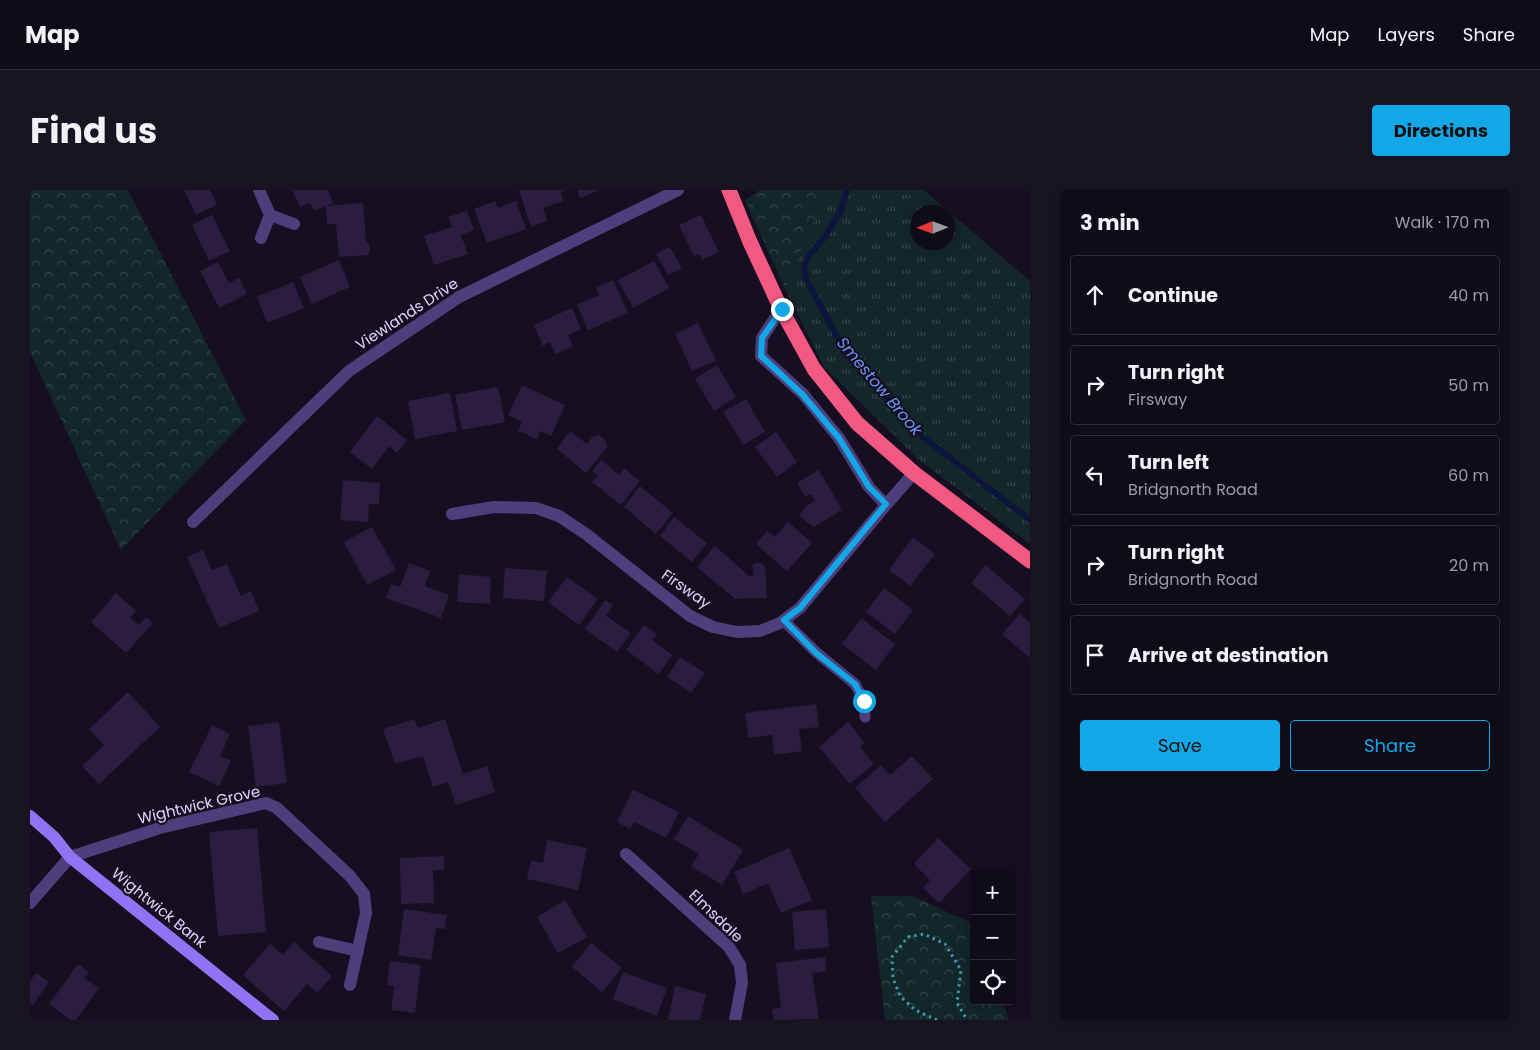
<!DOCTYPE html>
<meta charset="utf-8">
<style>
body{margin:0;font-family:Poppins,sans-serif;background:#191422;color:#f1f3f6}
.controls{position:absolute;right:15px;bottom:15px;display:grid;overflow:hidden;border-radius:5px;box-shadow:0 2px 12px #0003}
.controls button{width:45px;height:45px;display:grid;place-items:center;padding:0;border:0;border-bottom:1px solid #302b38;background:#100b19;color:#f1f3f6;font:25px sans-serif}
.compass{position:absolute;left:880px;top:15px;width:45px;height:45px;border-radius:50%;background:#100b19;box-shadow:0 2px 12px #0003;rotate:269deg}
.stop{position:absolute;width:15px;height:15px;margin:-11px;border:4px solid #13a7e7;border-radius:50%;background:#fff}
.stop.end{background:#13a7e7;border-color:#fff;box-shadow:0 1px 5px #0008}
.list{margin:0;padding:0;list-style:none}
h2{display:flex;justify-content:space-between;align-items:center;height:65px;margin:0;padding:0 20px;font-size:21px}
h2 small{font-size:16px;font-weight:400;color:#9c9ba2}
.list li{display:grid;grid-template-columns:32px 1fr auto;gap:15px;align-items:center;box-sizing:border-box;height:80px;margin:0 10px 10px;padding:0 10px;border:1px solid #302b38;border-radius:5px}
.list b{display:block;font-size:19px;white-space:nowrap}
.list p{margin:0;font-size:16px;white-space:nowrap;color:#9c9ba2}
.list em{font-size:16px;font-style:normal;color:#9c9ba2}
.actions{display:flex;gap:10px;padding:15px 20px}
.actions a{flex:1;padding:11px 0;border:1px solid #13a7e7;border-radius:5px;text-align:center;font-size:18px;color:#13a7e7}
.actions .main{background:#13a7e7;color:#111}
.icon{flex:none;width:28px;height:28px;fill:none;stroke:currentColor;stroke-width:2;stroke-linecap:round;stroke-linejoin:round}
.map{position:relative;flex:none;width:1000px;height:830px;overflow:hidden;border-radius:5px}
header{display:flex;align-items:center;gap:30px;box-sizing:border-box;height:70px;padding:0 25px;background:#100b19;border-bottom:1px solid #302b38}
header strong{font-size:24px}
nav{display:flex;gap:28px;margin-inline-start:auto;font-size:18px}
.intro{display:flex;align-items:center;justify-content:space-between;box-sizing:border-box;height:120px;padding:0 30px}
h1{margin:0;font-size:35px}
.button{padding:12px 22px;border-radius:5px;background:#13a7e7;color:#111;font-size:18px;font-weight:700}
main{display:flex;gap:30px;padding:0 30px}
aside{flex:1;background:#100b19;border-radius:5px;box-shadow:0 2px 12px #0003}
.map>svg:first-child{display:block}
.grass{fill:url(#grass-tufts);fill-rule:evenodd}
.forest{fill:url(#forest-crowns)}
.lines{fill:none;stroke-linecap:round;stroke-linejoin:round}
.stream{stroke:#0e153c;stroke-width:6}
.building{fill:#2b1d40}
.path{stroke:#389aaa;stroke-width:3;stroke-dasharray:2.5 4;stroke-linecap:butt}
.lane{stroke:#4d3e7c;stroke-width:11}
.street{stroke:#4d3e7c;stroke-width:12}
.secondary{stroke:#9072f3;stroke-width:12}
.highway{stroke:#f15882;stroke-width:15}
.route{stroke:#13a7e7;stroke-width:6}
.labels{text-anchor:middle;stroke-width:4.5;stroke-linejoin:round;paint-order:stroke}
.street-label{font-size:15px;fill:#e0d3fb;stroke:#160f21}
.water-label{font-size:16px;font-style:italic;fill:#6a97f3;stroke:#160f21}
</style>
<header>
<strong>Map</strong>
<nav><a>Map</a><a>Layers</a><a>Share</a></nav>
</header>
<div class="intro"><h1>Find us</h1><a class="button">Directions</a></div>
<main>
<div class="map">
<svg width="1000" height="830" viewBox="0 0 1000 830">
<defs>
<pattern id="grass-tufts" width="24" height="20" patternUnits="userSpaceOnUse" patternTransform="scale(1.25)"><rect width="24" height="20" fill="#13262a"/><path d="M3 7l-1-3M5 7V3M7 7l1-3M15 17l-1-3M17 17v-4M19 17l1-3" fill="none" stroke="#35454a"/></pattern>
<pattern id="forest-crowns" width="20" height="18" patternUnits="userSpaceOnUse" patternTransform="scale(1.25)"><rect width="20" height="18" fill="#13262a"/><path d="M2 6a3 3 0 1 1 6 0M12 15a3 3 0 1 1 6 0" fill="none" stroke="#35454a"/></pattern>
</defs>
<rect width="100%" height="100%" fill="#160f21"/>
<path class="grass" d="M797,0H894L1000,91V354L888,269L794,177L755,99ZM888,22H918V52H888Z"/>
<path class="forest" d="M0,0H98L216,230L91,360L0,162Z
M730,0H797L755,99L715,10Z
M841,706H882L944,734V811H973L979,830H855Z"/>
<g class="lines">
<path class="stream" d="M817,0L811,21L795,47L778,67L774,78L777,91L811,154L884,240L1000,330"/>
</g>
<path class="building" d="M154,0H180L187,15L166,25Z
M262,0H298L303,13L296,16L333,13L336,51L339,54L340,61L338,65L309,67L306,34H297L296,16L284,21L280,13L270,17Z
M489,0H537L531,2L533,11L513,18L517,31L501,37Z
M547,0H570L550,8Z
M465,11L468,18L486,11L496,39L457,53L444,19Z
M437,21L444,40L431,45L438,64L404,75L394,46L422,37L418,27Z
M182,25L200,61L179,71L162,35Z
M671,25L689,62L672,70L670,64L664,66L649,35Z
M640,57L652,78L638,85L626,64Z
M309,70L320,97L282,114L270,87Z
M624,71L639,98L603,118L588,90Z
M188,72L199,93L209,88L217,104L189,118L170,81Z
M583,90L598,123L558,140L547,115L569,105L566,98Z
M263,92L274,118L237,133L227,107Z
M542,118L551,139L538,145L543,156L526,164L520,152L513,156L504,135Z
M668,133L686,171L662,181L645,144Z
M687,175L706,207L684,221L665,189Z
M492,195L535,215L521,246L510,241L507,249L488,241L492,232L478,225Z
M468,197L475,232L432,240L425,205Z
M420,203L427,241L385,249L378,211Z
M716,209L735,242L713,255L693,222Z
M347,226L377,250L367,263L359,256L342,279L320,262Z
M540,241L557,254L563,246L569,245L575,250L577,257L556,283L527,259Z
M746,242L767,272L747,287L725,257Z
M571,270L589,285L594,278L610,291L591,315L562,292L568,286L562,281Z
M789,280L812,320L784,337L769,326L776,316L785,311L781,304L775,307L767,293Z
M313,290L350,293L349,314H339L338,332L310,330Z
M610,296L643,323L626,344L594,317Z
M644,327L677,353L662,372L630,346Z
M758,332L782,353L757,381L726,354L737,341L745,347Z
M342,337L366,380L337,395L314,352Z
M883,347L905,364L880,396L859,380Z
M685,356L719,386L724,385L722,376L725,373H731L735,376L737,408L705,409L667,377Z
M173,360L182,380L197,374L211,406L221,401L229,421L189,438L157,367Z
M379,373L400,381L395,396L419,405L411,428L356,408L361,394L370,397Z
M956,375L995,409L980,426L941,393Z
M475,378L517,381L514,411L473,408Z
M429,384L461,387L460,414L427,412Z
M537,387L568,409L549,435L518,412Z
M854,398L883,420L865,444L836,422Z
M86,403L106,421L100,428L109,435L116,427L123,433L96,463L61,432Z
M575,410L583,415L576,426L601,443L587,462L555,439Z
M990,424L1000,433V468L972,444Z
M831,428L865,454L846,480L812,454Z
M614,435L627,444L622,450L642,465L629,484L596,460Z
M650,467L675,483L661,503L637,487Z
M98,502L130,537L69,594L52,576L74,555L59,539Z
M786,514L789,537L769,539L772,561L744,565L742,545L718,548L715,523Z
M384,529L388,538L415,529L433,584L457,576L465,602L426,615L418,592L403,597L393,566L365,574L353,539Z
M249,532L257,593L226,597L218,536Z
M818,532L835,553L830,557L844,574L820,594L789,557Z
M182,535L200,544L190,566L201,571L189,596L159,582Z
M882,566L903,589L855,632L825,598L851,575L860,585Z
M603,600L649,622L636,648L604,632L600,639L587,632Z
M658,626L713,660L692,695L661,676L669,664L644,649Z
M227,638L236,742L188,746L179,642Z
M908,648L941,679L909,713L893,698L900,690L884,674Z
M517,650L557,658L548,700L497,689L501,670L513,673Z
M759,658L782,710L751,723L738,693L713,704L704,682Z
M414,666V680H403L404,713L371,714L370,668Z
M535,710L557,747L528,763L507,727Z
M374,719L417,725L415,739L406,738L401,770L368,765Z
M796,719L799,757L765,760L762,722Z
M264,752L302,786L287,803L277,794L254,821L213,785L240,754L253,765Z
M561,753L592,778L572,802L542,777Z
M795,767L796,781L782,783L789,829L744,830L742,819L751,818L746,773Z
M360,771L391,775L385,823L361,820L364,796L357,795Z
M48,774L59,782L54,788L69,798L46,830H41L19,814Z
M593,782L637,798L627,826L583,809Z
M6,783L19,792L2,816L0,814V791Z
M645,796L676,804L670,830H638Z"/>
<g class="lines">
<path class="path" d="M907,830L885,820L870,806L863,788L862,767L878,747L894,744L915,754L931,780L927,813L937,830"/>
<path class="lane" d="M753,430L787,463L825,494L834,511L835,527"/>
<path class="street" d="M229,0L240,25
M231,48L240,25L264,34
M751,119L732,148L731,166L773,204L809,248L839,297L856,315
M422,324L464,317L506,318L529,326L556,344L660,426L683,437L707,442L730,441L750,433L770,418L856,315L884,283
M163,332L319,181L429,107L648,0
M596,664L699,757L710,775L712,793L705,830
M0,713L40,667L130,638L236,613L247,618L320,686L334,704L336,723L320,795
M289,752L328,761"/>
<path class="secondary" d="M0,626L24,647L40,667L243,830"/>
<path class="highway" d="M699,0L720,52L751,119L784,179L827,233L884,283L1000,371"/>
</g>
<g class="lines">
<path class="route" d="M752,119L732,148L731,166L772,204L809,248L839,297L856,314L770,418L754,430L786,463L825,494L834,511"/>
</g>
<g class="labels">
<g class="street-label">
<text transform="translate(377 124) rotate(-33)" y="5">Viewlands Drive</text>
<text transform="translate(656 399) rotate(35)" y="5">Firsway</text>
<text transform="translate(169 615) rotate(-13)" y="5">Wightwick Grove</text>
<text transform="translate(129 718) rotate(39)" y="5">Wightwick Bank</text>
<text transform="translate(686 726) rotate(44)" y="5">Elmsdale</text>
</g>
<g class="water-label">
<text transform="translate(850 196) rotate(50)" y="6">Smestow Brook</text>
</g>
</g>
</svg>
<div class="controls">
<button>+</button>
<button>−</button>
<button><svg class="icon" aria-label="locate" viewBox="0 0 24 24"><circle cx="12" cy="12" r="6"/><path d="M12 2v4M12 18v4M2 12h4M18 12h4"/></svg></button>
</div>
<svg class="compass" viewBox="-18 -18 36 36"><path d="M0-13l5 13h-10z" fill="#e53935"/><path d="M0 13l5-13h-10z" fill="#9c9ba2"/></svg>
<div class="stop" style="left:834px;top:511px"></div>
<div class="stop end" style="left:752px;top:119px"></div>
</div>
<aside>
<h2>3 min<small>Walk · 170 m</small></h2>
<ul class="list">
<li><svg class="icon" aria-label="ahead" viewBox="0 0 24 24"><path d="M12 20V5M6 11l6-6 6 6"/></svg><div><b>Continue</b></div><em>40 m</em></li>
<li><svg class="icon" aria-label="right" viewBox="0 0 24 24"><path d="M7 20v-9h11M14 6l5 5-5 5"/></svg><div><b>Turn right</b><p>Firsway</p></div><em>50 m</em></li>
<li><svg class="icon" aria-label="left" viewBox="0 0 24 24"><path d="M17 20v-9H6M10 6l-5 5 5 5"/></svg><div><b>Turn left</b><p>Bridgnorth Road</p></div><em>60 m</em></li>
<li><svg class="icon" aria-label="right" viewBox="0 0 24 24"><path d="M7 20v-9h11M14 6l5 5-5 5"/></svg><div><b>Turn right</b><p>Bridgnorth Road</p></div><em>20 m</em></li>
<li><svg class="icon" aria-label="arrive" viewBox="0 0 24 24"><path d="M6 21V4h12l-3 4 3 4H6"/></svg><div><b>Arrive at destination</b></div></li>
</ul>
<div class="actions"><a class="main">Save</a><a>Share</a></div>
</aside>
</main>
